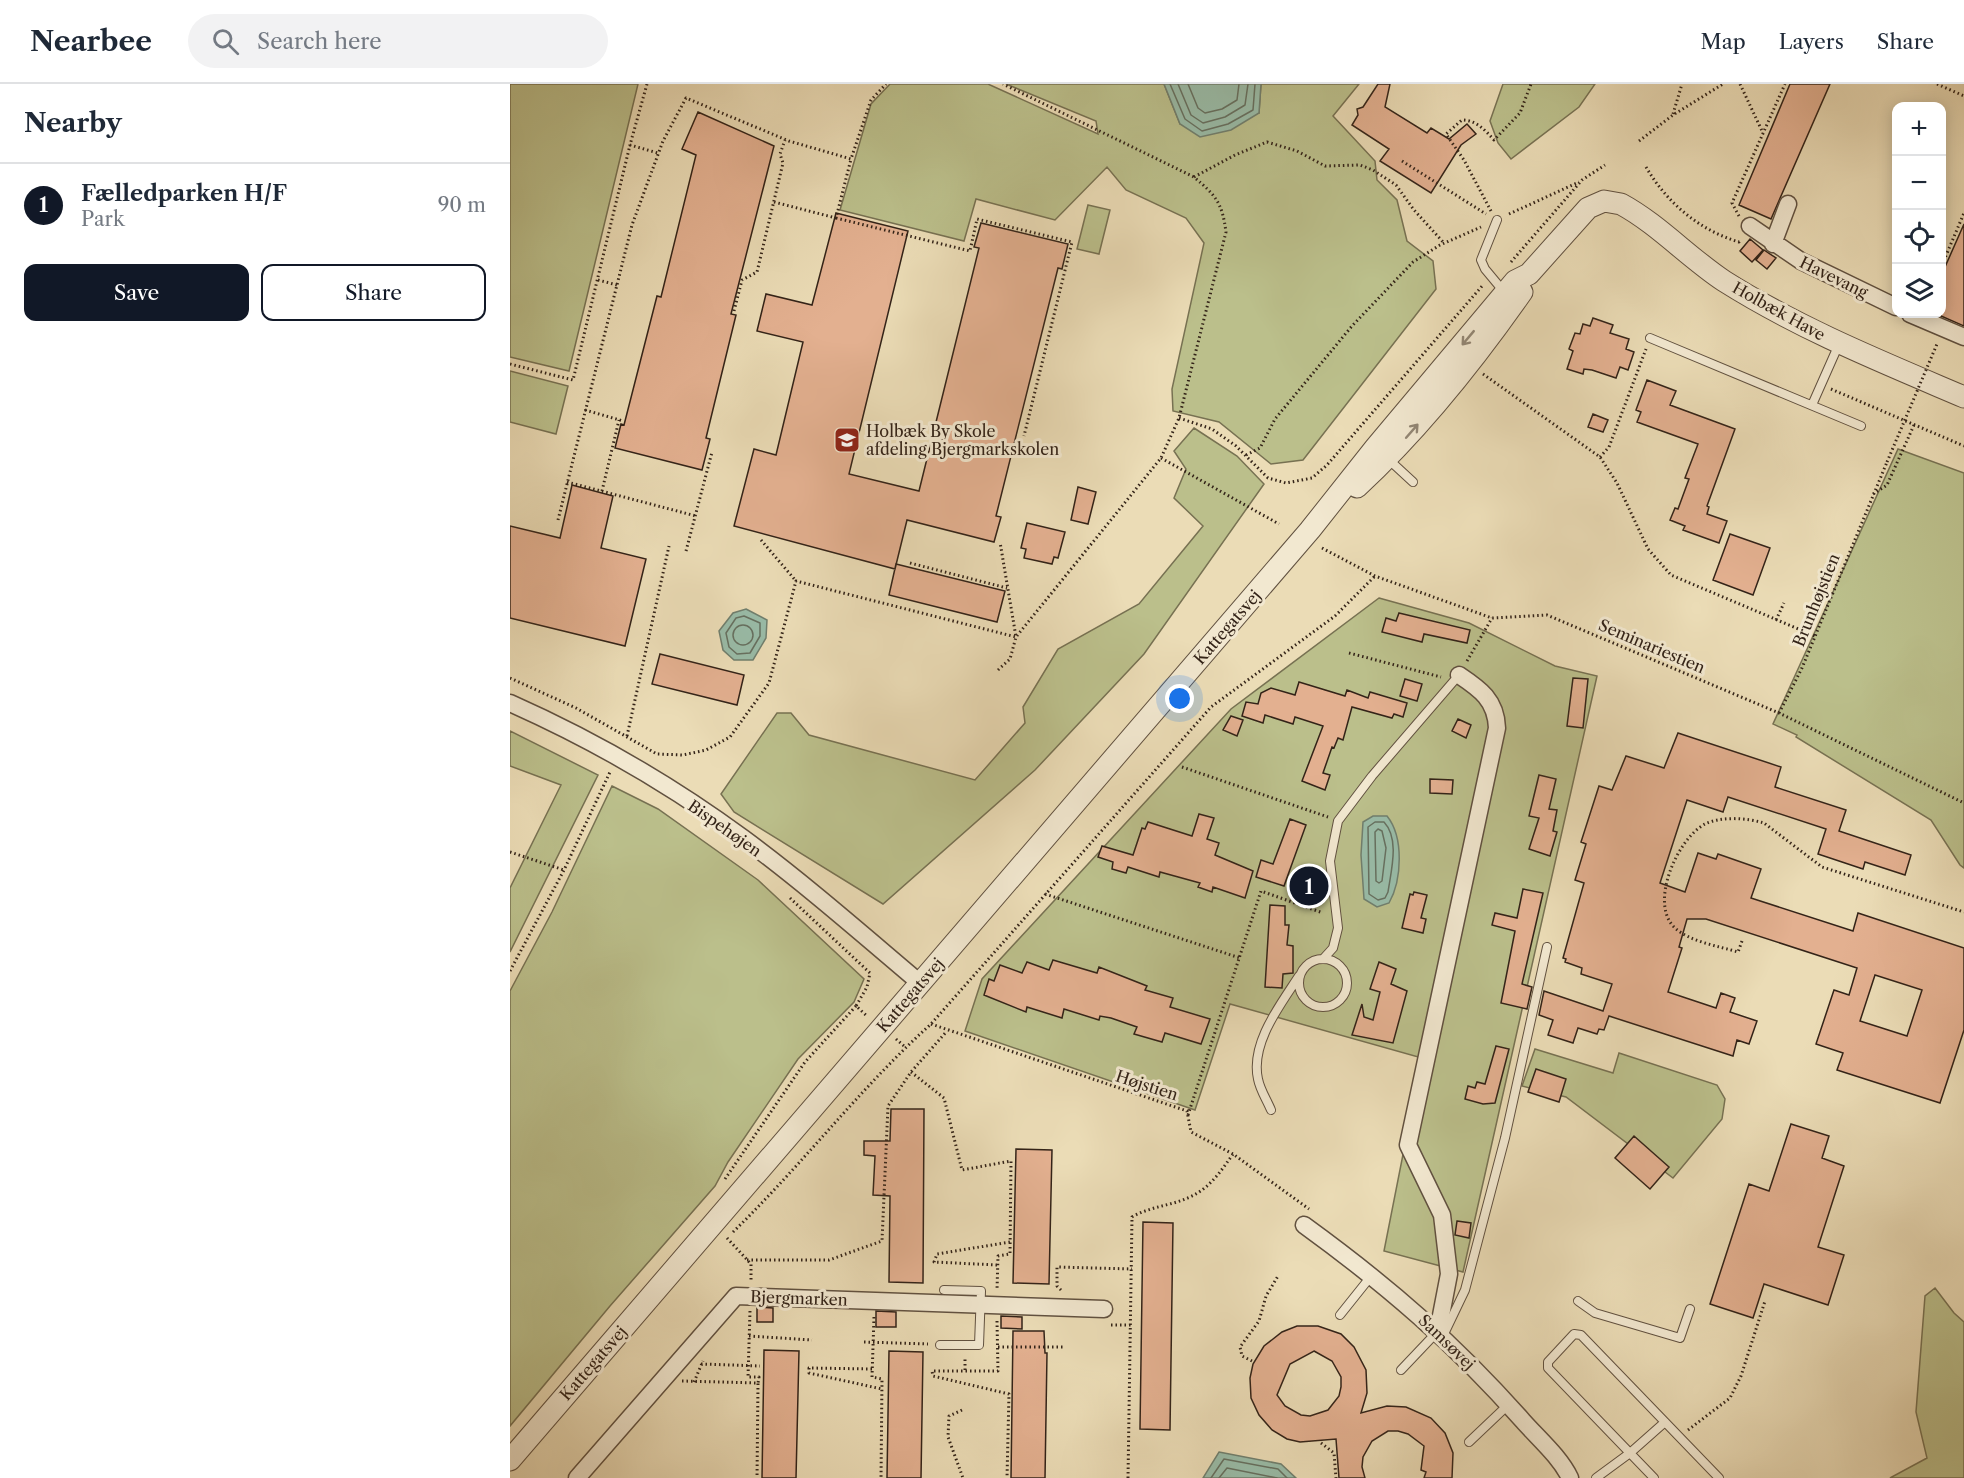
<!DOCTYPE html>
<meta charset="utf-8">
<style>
body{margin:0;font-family:"Libre Caslon Text",serif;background:#f2f2f3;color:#1f2937}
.controls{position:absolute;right:18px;top:18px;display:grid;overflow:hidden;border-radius:12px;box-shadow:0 3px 15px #0003}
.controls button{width:54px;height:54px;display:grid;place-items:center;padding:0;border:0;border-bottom:2px solid #e0e1e3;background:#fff;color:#1f2937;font:30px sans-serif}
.you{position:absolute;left:670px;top:615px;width:21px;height:21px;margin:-15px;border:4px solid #fff;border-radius:50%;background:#1a73e8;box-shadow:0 0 0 9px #1a73e833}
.badge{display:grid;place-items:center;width:39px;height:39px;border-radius:50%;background:#111827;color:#fff;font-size:20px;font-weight:700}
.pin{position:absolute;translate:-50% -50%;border:3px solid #fff;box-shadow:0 2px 6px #0006}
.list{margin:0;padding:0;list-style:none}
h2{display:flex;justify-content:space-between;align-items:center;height:78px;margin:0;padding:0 24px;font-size:26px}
h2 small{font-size:20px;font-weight:400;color:#747a83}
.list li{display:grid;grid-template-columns:39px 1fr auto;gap:18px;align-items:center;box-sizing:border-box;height:84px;padding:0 24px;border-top:2px solid #e0e1e3}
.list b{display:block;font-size:22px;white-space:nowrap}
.list p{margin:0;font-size:20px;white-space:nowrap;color:#747a83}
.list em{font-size:20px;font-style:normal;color:#747a83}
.actions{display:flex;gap:12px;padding:18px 24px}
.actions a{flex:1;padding:14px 0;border:2px solid #111827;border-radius:12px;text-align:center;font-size:21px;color:#111827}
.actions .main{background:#111827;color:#fff}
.icon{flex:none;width:33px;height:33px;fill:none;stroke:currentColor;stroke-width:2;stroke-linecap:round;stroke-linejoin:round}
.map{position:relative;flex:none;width:1454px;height:1394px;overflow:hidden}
header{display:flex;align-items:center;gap:36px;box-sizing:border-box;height:84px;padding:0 30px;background:#fff;border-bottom:2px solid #e0e1e3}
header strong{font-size:28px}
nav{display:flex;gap:33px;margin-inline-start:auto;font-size:21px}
.search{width:420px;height:54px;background:#f2f2f3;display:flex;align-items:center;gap:15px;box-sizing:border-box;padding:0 21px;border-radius:33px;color:#747a83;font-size:22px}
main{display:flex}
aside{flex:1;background:#fff}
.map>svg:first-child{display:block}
.green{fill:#bbbf8b;stroke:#777152;stroke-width:1.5}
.water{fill:#99bca8;stroke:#707f6e;stroke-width:1.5}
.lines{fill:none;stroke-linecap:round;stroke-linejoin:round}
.shore{stroke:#667060;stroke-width:1.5}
.building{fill:#e3b090;stroke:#332318;stroke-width:1.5;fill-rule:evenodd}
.service-casing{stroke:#615140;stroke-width:10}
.minor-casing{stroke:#615140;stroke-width:19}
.tertiary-casing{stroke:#615140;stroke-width:23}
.path{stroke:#332318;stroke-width:3;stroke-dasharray:1.5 3;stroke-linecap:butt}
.service{stroke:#f2e8d0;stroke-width:8}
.minor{stroke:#f2e8d0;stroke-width:16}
.tertiary{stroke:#f2e8d0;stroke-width:21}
.path-bridge{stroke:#332318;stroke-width:3;stroke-dasharray:1.5 3;stroke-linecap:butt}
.oneway{stroke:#928674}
.labels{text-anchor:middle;stroke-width:6;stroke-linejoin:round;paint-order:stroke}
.street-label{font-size:16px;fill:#332318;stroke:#f2e8d0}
.poi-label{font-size:16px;fill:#332318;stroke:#f2e8d0;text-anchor:start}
</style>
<header>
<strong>Nearbee</strong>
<div class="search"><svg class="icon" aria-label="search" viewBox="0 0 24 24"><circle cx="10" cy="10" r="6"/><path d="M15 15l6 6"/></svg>Search here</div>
<nav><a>Map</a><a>Layers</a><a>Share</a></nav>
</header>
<main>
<aside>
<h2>Nearby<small></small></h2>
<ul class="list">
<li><span class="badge">1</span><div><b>Fælledparken H/F</b><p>Park</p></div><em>90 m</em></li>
</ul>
<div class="actions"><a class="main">Save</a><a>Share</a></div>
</aside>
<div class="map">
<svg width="1454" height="1394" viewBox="0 0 1454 1394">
<rect width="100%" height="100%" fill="#ebdcb6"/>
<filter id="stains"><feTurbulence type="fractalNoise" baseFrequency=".00333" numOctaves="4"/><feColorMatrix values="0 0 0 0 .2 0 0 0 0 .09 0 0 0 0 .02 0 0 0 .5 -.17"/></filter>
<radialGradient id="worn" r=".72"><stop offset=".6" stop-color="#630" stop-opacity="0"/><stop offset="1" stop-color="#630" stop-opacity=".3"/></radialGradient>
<path class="green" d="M0,0H128L59,287L0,273Z
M380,0H478L588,50L586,37L496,0H654L670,40L749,29L751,0H849L823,32L865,77L867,96L887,116L897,157L923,177L926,205L793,376L761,380L709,338L663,327L662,305L694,159L676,134L616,106L597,83L545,136L466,115L454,157L330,126L361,20Z
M993,0H1085L1069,23L1001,75L988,59L980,37Z
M578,121L600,126L589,170L567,165Z
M0,287L58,302L46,350L0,338Z
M684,344L727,372L754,400L634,570L525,686L373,820L224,728L211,710L267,629H281L299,651L465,696L515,639L513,623L548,565L629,520L693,442L664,414L676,385L664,367Z
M1388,365L1454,389V784L1450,781L1421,736L1286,653L1287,651L1263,640Z
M869,514L959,539L1045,582L1087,592L953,1188L874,1167L912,974L720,920L685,1026L455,947L472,895L721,625Z
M0,647L88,691L0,868V804L51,701L0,682Z
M102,702L148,725L248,796L354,895L344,918L288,975L218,1078L205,1102L100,1222L0,1342V907L42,828Z
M1025,965L1103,989L1109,969L1207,1001L1215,1015L1212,1035L1163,1094L1056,1013L1012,1002Z
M1425,1204L1444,1229L1454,1238V1394H1380L1417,1374L1406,1328L1415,1212Z"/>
<path class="water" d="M654,0H751L749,29L721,46L690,53L670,40Z
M236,525L257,536L256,554L243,576H224L213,566L209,547L223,529Z
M863,732H877C894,753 892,796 879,819L867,823L854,815L851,771L853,738Z
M709,1368L771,1380L786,1394H693Z"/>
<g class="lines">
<path class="shore" d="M660,0L675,35L692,47L718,40L743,26L745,0
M668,0L681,31L693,39L715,33L735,21L738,0
M678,0L688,24L695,29L712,25L727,16L729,0
M234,532L250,539V552L240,569L227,570L219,563L216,549L226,534Z
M223 551a10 10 0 1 1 20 0a10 10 0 1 1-20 0Z
M865,738H874C890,755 881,787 878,808L875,814L868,816L859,810L858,743Z
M868,745L872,747L876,764L872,797L869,799L866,797L865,748Z
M701,1394L714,1375L768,1385L777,1394
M709,1394L717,1384L767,1394"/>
</g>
<path class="building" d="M868,0H880L875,23L917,49L921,44L939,55L957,40L966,50L951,61L921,109L870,77L879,65L842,41L848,31L847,25L853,23Z
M1280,0H1320L1261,135L1229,121Z
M188,28L264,62L221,230L226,231L196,354L200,355L192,386L105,364L111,340L114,341L147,212L151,213L186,71L172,65Z
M326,129L398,147L339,390L409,407L469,164L464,163L471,139L558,160L552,185L548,184L486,432L491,433L484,458L397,436L385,485L224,442L244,365L266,371L293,258L247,247L256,210L302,221Z
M1454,140V242L1431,232V192Z
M1240,155L1253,166L1242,178L1230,167Z
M1254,166L1266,174L1257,185L1246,176Z
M1083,234L1103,241L1100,249L1119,255L1116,265L1124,268L1118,286L1110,283L1106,294L1082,286L1074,285L1073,290L1057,285L1063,267L1059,265L1065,249L1070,250L1073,240L1080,242Z
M1137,296L1166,307L1160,321L1225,345L1197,422L1199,423L1197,430L1217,437L1209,459L1173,446L1175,442L1160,436L1165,424L1168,425L1179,395L1175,394L1188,360L1127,338L1131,328L1126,326Z
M1083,330L1098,336L1093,348L1078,343Z
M62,401L103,412L91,464L136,475L115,562L0,534V442L50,454Z
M568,403L586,408L578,440L561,436Z
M517,439L555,448L548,474L544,473L542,480L514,474L516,465L511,464Z
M1220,450L1260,464L1243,511L1203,496Z
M386,480L495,507L487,538L379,511Z
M889,529L960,546L957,559L914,550L912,558L872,548L876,534L886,537Z
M150,570L234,591L227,621L142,600Z
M1063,594L1078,595L1073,644L1057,642Z
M895,595L912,600L907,617L890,612Z
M789,598L835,612L837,606L858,614L860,608L897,619L893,633L884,630L882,634L842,623L833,656L828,654L824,664L822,663L813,689L820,691L815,706L792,697L813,642L785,633L783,640L755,631L753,639L732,632L736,618L748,620L751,609L761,604L785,611Z
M721,632L733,636L727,652L713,646Z
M948,635L961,641L956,654L942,647Z
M1168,649L1271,683L1265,703L1336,726L1329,747L1401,771L1395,791L1355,778L1353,785L1308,770L1316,745L1218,713L1213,728L1177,716L1150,799L1175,808L1188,769L1206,775L1208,770L1251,785L1241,814L1343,847L1348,829L1454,864V946L1430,1019L1327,986L1333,969L1306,960L1324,906L1339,911L1347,884L1196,835H1177L1169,863L1172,864L1158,908L1206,924L1211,909L1225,914L1220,928L1247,937L1239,960L1227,956L1223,972L1099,932L1094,946L1089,945L1087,950L1068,944L1063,959L1038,951L1043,936L1029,931L1034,907L1093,927L1102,900L1071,890L1072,884L1055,878L1056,875L1053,874L1074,799L1065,796L1076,760L1071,758L1089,702L1102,706L1116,672L1154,684ZM1365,891L1412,906L1397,952L1350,937Z
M1029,691L1046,695L1039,725L1047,726L1043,747L1047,748L1040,772L1019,765L1029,734L1019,732Z
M920,695L943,696L942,710L920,709Z
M689,730L704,734L697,755L709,759L705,771L743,787L735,814L703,803L702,808L688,803L690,799L650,788L649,793L618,783L616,789L602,785L603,778L588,773L592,762L623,771L632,744L635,745L638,738L682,752Z
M780,735L796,741L774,802L746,793L751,776L763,780Z
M1013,805L1033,809L1012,900L1022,903L1017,925L991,919L1005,847L982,841L985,829L1007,834Z
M904,808L917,811L911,834L916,835L913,849L892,844L900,810L903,811Z
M760,821L775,822V841H779L777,861L783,862V889L773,890L772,904L755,903Z
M543,876L587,889L589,883L637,902L635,906L663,914L660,923L700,935L691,960L655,949L652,958L624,950L627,943L601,934L590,932L589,936L554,925L552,934L517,923L516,928L474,911L479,895L484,897L490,881L512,889L517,878L539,886Z
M869,878L886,885L881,900L897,907L883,959L842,951L852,920L854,933L863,936L870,908L860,905Z
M986,962L999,965L985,1019L973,1020L955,1015L958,1002L965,1004L967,998L975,1000Z
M1026,985L1056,995L1049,1018L1018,1008Z
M381,1025H414L413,1199L379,1198L380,1112L363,1111L365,1072L354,1071V1057H380Z
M1281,1040L1319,1052L1312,1074L1334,1082L1308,1163L1334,1171L1318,1221L1254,1200L1243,1234L1200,1220L1239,1100L1259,1107Z
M1124,1052L1159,1083L1140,1105L1105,1074Z
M506,1065L542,1066L539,1200L503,1199Z
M947,1137L961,1139L959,1154L945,1151Z
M633,1138L663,1139L660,1346L630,1345Z
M247,1223L263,1224V1238H247Z
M366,1227L386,1228V1243H366Z
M491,1232L512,1233V1245L491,1244Z
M787,1242H808L831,1250L844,1263L856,1286L857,1309L851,1329L877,1322L896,1323L921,1334L935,1349L943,1369L942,1394H914L916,1388L911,1386L914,1362L898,1350L888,1347H878L862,1357L853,1373L852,1383L855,1394H829L826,1355L790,1358L777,1355L762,1346L749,1331L741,1314L740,1294L743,1280L754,1262L772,1248ZM804,1267L822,1277L831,1293V1303L829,1312L818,1326L800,1332L791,1331L775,1322L767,1311L780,1280Z
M503,1247H534L535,1269H537L535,1394H501Z
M254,1266L289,1267L286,1394H252Z
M379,1267L413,1268L411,1394H377Z"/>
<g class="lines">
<g class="service-casing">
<path id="service" d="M987,136L971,176L975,185L995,209
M1140,254L1351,342
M1302,321L1329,260
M877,374L903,398
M813,875L823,864L828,844L820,777L828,737L862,692L949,591
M789 899a24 24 0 1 1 48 0a24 24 0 1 1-48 0Z
M761,1026C757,1016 750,1006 748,995C740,959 771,920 789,892
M1068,1217L1085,1229L1170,1254L1180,1225
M830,1231L862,1191
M933,1252L955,1206L995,1054L1037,863
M430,1261H469L471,1207L434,1206
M891,1286L928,1247
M959,1358L998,1321
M1086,1394L1120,1369L1155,1338
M1144,1394L1038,1284V1278L1064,1250L1071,1251L1209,1394"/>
</g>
<g class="minor-casing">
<path id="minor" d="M1240,142L1291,177L1386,223
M1263,160L1278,120
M1400,230L1454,253
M0,619C81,655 161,701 233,754C294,799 352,850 410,899
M794,1141C878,1202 945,1260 1013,1337C1029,1355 1050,1373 1060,1394
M928,1247L939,1190L932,1131L898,1061L987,644C986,616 970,605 949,591
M67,1394L226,1212L594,1225"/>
</g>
<g class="tertiary-casing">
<path id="tertiary" d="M847,403C910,345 963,278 1012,208
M0,1376L800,446L865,364L995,209L1005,197L1019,190L1078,124L1094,117L1111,120C1148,140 1179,174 1214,197C1290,245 1372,278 1454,313"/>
</g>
<path class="path" d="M137,0L120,61L148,69
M1230,0L1253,49
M1427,0L1454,12
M1163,30L1172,0
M1129,57L1163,31L1213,0
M892,77L976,130
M1136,83C1157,119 1189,146 1229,158L1231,155
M684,93L725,71L757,58L787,67L815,82L850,81L863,86L886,101L904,126L934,159
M264,118L326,134L341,75
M981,127L954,76L936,50L952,36C966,36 975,46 984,56L1010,29L1021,0
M999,130L1069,98
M1229,132L1222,119L1275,0
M326,134L460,167L467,135L562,158L514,352
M1001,178L1072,96L1095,81
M1432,181L1454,129
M88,196L107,201
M224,227L232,196L247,188L273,79L270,70L275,56
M0,280L63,296L120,61
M973,290L1090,373L1107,399L1138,465L1161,491L1305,552
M1321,305L1454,362
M75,326L113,337
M669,334L702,345L726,362L758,394L776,399L802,394L817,381L973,201
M736,371L750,364L765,335L842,242L903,178L930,161L971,143
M1090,373L1099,363L1136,265
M651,374L769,440
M57,398L186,432
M92,407L109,336
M1363,410L1377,401L1404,341
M48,436L122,141L153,57L176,14L279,57L341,75L361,16L376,0
M251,456L286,497
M812,464L865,492L982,534L1037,531L1269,629L1454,719
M176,467L202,368
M400,479L497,504
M1266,536L1274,519
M839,569L931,593
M957,577L982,534
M488,586L500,575L506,553L651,374L669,334L716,148C712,118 706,112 684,93L493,0
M0,594L66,624L147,670L173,671L196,666L220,653L259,599L286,497L506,553L490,458
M1269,629L1292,584L1377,378
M117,652L159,462
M672,683L818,733
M0,768L54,786
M535,810L730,874
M280,814L360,889L357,903L346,922L357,932
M1232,857L1228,868C1209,862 1179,858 1164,843C1139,818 1168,754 1195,740C1211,732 1237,734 1254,739L1312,783L1454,828
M0,887L54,786L100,688
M421,940L677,1027L681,1048L723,1070L799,1125
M386,955L395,963
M401,988L434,1014L452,1086L501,1077L500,1170L488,1172L487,1206
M678,1031L751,807L813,829
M215,1095L295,978L346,922
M223,1148C292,1081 350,1004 421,940L701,623L825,532L865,492
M217,1154L241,1180V1197
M237,1176H319L372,1157L378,1022L401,988L437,947
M487,1181L424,1178L427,1170L500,1158
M551,1206L547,1202V1183L622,1185
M240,1227L238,1293H249L248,1299
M364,1233L362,1293L372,1295L371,1394
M487,1237L488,1287H422L423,1292L499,1310L497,1394
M601,1241H621
M239,1252L302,1256
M354,1258L418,1260
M488,1263H553
M742,1277L732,1272L730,1263L749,1237L756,1212L768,1192
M191,1280L250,1282
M362,1285L299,1284V1289L372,1305
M455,1286V1273
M172,1297L248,1299L247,1394
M184,1298L193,1277
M452,1326L439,1332L438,1353L453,1394
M1178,1346L1220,1314L1231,1292L1255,1217
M811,1359L824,1369L826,1394
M618,1394L622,1133C641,1122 661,1122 680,1113C700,1104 711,1087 723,1070"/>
<use href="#service" class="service"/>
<use href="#minor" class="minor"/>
<use href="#tertiary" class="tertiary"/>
<path class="path-bridge" d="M1377,378L1427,260"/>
</g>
<defs><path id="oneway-shaft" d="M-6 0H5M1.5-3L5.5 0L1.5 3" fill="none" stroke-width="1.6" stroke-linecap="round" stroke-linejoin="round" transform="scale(1.5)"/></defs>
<g class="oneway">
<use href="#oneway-shaft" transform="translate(958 254) rotate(130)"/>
<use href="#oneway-shaft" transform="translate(902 347) rotate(-49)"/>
</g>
<defs>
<g id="school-square" transform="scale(1.35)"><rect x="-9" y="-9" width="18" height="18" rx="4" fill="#8f2418" stroke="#f2e8d0"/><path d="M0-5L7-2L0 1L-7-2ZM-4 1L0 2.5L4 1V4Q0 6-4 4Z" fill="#fff"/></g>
</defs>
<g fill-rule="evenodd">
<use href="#school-square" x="337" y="356"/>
</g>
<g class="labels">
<g class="street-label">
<text transform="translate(1324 193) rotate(26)" y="6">Havevang</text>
<text transform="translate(1269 227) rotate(29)" y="6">Holbæk Have</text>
<text transform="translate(1306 516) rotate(-68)" y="6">Brunhøjstien</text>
<text transform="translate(717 543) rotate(-49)" y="6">Kattegatsvej</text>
<text transform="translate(1142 562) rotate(23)" y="6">Seminariestien</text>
<text transform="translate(215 744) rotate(35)" y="6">Bispehøjen</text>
<text transform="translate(400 911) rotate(-49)" y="6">Kattegatsvej</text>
<text transform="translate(637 1001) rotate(18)" y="6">Højstien</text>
<text transform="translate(289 1214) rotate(2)" y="6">Bjergmarken</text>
<text transform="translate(937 1258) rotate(44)" y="6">Samsøvej</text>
<text transform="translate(83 1279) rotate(-49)" y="6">Kattegatsvej</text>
</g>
<g class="poi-label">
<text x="356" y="353">Holbæk By Skole<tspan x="356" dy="18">afdeling Bjergmarkskolen</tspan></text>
</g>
</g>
<rect width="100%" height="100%" filter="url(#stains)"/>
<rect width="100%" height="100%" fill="url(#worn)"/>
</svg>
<div class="controls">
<button>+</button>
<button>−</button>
<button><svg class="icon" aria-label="locate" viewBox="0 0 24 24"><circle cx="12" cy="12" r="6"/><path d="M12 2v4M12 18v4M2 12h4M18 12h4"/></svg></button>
<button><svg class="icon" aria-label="layers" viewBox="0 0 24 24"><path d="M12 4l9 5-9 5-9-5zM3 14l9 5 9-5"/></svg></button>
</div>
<div class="you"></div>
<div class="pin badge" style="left:799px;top:802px">1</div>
</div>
</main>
